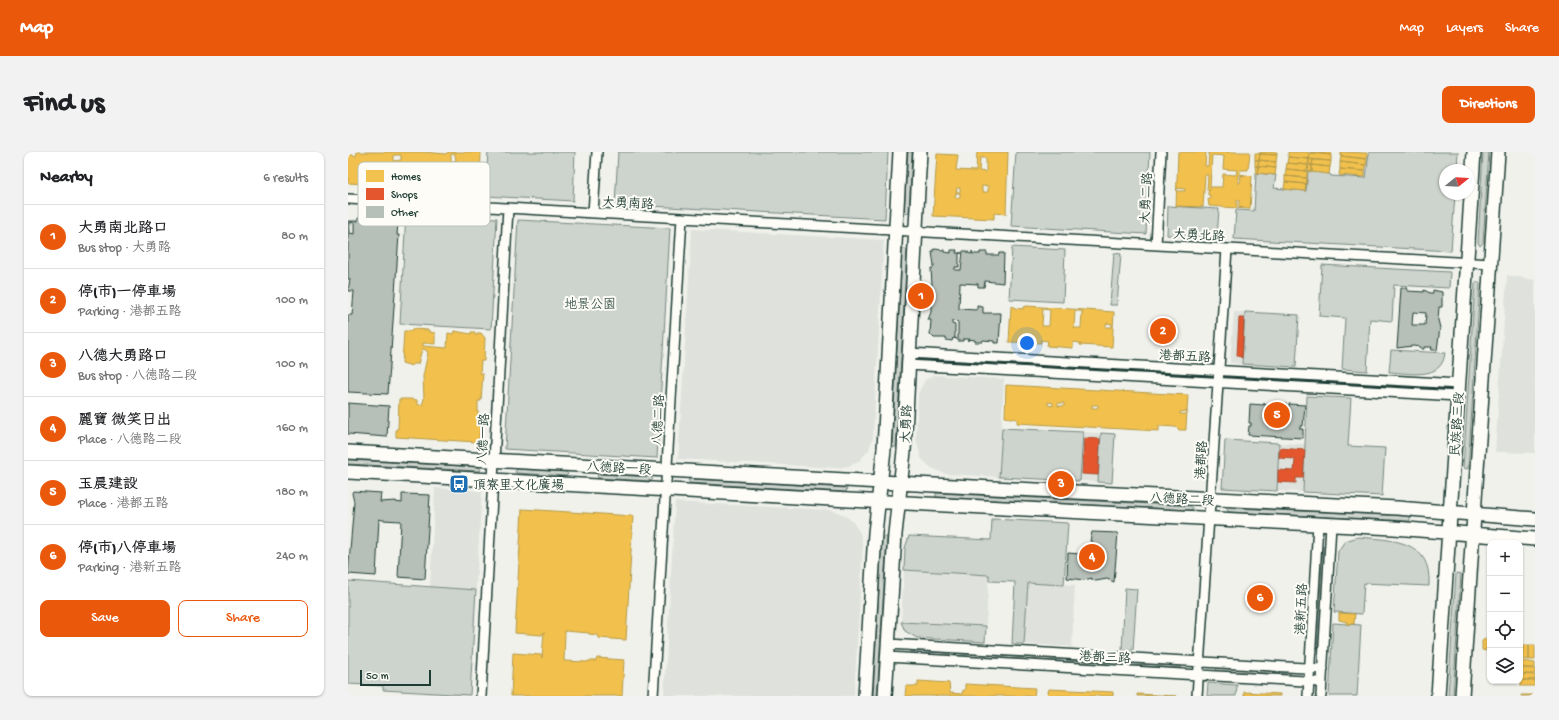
<!DOCTYPE html>
<meta charset="utf-8">
<style>
body{margin:0;font-family:"Gochi Hand","LXGW WenKai TC",sans-serif;background:#f2f2f2;color:#202124}
.controls{position:absolute;right:12px;bottom:12px;display:grid;overflow:hidden;border-radius:8px;box-shadow:0 1px 3px #0004}
.controls button{width:36px;height:36px;display:grid;place-items:center;padding:0;border:0;border-bottom:1px solid #e0e0e0;background:#fff;color:#202124;font:20px sans-serif}
.compass{position:absolute;left:1091px;top:12px;width:36px;height:36px;border-radius:50%;background:#fff;box-shadow:0 1px 3px #0004;rotate:72deg}
.scale{position:absolute;left:12px;bottom:10px;width:71px;box-sizing:border-box;padding-left:4px;border:2px solid #1f3d34;border-top:0;font-size:11px;line-height:14px;white-space:nowrap;color:#1f3d34;-webkit-text-stroke:3px #fdfcf7;paint-order:stroke}
.you{position:absolute;left:679px;top:191px;width:14px;height:14px;margin:-10px;border:3px solid #fff;border-radius:50%;background:#1a73e8;box-shadow:0 0 0 6px #1a73e833}
.badge{display:grid;place-items:center;width:26px;height:26px;border-radius:50%;background:#ea580c;color:#fff;font-size:13px;font-weight:700}
.pin{position:absolute;translate:-50% -50%;border:2px solid #fff;box-shadow:0 1px 4px #0006}
.list{margin:0;padding:0;list-style:none}
h2{display:flex;justify-content:space-between;align-items:center;height:52px;margin:0;padding:0 16px;font-size:17px}
h2 small{font-size:13px;font-weight:400;color:#757577}
.list li{display:grid;grid-template-columns:26px 1fr auto;gap:12px;align-items:center;box-sizing:border-box;height:64px;padding:0 16px;border-top:1px solid #e0e0e0}
.list b{display:block;font-size:15px;white-space:nowrap}
.list p{margin:0;font-size:13px;white-space:nowrap;color:#757577}
.list em{font-size:13px;font-style:normal;color:#757577}
.actions{display:flex;gap:8px;padding:12px 16px}
.actions a{flex:1;padding:9px 0;border:1px solid #ea580c;border-radius:8px;text-align:center;font-size:14px;color:#ea580c}
.actions .main{background:#ea580c;color:#fff}
.icon{flex:none;width:22px;height:22px;fill:none;stroke:currentColor;stroke-width:2;stroke-linecap:round;stroke-linejoin:round}
.map{position:relative;flex:none;width:1187px;height:544px;overflow:hidden;border-radius:8px}
header{display:flex;align-items:center;gap:24px;box-sizing:border-box;height:56px;padding:0 20px;background:#ea580c;color:#fff}
header strong{font-size:19px}
nav{display:flex;gap:22px;margin-inline-start:auto;font-size:14px}
.intro{display:flex;align-items:center;justify-content:space-between;box-sizing:border-box;height:96px;padding:0 24px}
h1{margin:0;font-size:28px}
.button{padding:10px 18px;border-radius:8px;background:#ea580c;color:#fff;font-size:14px;font-weight:700}
main{display:flex;gap:24px;padding:0 24px}
aside{flex:1;background:#fff;border-radius:8px;box-shadow:0 1px 3px #0004}
.map>svg:first-child{display:block}
.built{fill:#dfe2dc}
.green{fill:#cdd3cd;stroke:#768880}
.homes{fill:#f2c14e;stroke:#b39946;fill-rule:evenodd}
.shops{fill:#e4572e;stroke:#a94f30}
.building{fill:#b6bfb8;stroke:#1f3d34;fill-rule:evenodd}
.lines{fill:none;stroke-linecap:round;stroke-linejoin:round}
.street-casing{stroke:#1f3d34;stroke-width:12}
.secondary-casing{stroke:#1f3d34;stroke-width:16}
.street{stroke:#fdfcf7;stroke-width:9}
.secondary{stroke:#fdfcf7;stroke-width:13}
.labels{text-anchor:middle;stroke-width:4;stroke-linejoin:round;paint-order:stroke}
.street-label{font-size:13px;fill:#1f3d34;stroke:#fdfcf7}
.park-label{font-size:13px;fill:#425b53;stroke:#fdfcf7}
.poi-label{font-size:13px;fill:#1f3d34;stroke:#fdfcf7;text-anchor:start}
.key{fill:#fdfcf7;stroke:#bac3bc;stroke-width:1}
.key-label{font-size:11px;fill:#1f3d34}
</style>
<header>
<strong>Map</strong>
<nav><a>Map</a><a>Layers</a><a>Share</a></nav>
</header>
<div class="intro"><h1>Find us</h1><a class="button">Directions</a></div>
<main>
<aside>
<h2>Nearby<small>6 results</small></h2>
<ul class="list">
<li><span class="badge">1</span><div><b>大勇南北路口</b><p>Bus stop · 大勇路</p></div><em>80 m</em></li>
<li><span class="badge">2</span><div><b>停(市)一停車場</b><p>Parking · 港都五路</p></div><em>100 m</em></li>
<li><span class="badge">3</span><div><b>八德大勇路口</b><p>Bus stop · 八德路二段</p></div><em>100 m</em></li>
<li><span class="badge">4</span><div><b>麗寶 微笑日出</b><p>Place · 八德路二段</p></div><em>160 m</em></li>
<li><span class="badge">5</span><div><b>玉晨建設</b><p>Place · 港都五路</p></div><em>180 m</em></li>
<li><span class="badge">6</span><div><b>停(市)八停車場</b><p>Parking · 港新五路</p></div><em>240 m</em></li>
</ul>
<div class="actions"><a class="main">Save</a><a>Share</a></div>
</aside>
<div class="map">
<svg width="1187" height="544" viewBox="0 0 1187 544">
<rect width="100%" height="100%" fill="#f0f1eb"/>
<filter id="ink" filterUnits="userSpaceOnUse"><feTurbulence type="fractalNoise" baseFrequency=".025" numOctaves="2"/><feDisplacementMap in="SourceGraphic" scale="8" xChannelSelector="R" yChannelSelector="G"/><feConvolveMatrix kernelMatrix="1 2 1 2 8 2 1 2 1" color-interpolation-filters="sRGB"/></filter>
<g filter="url(#ink)">
<path class="built" d="M344,77L536,88L525,285L521,298L511,309L501,314L489,316L330,307Z
M1159,123L1187,128V301L1147,300Z
M886,160H897L894,212L882,211Z
M586,223L656,227L651,325L597,322L582,315L573,306L568,287L570,241L577,228Z
M735,280L753,281L750,330L732,329Z
M931,291L958,292L955,340L929,339Z
M87,336L134,339L128,438L82,435Z
M327,350L482,358L495,362L504,369L512,381L515,393L506,544H316Z
M556,418L641,423L638,474L553,470Z
M680,431L727,433L724,495L676,492Z
M79,541L122,543V544H79Z"/>
<path class="green" d="M140,0H227L225,49L137,44Z
M270,0H540L537,67L267,52Z
M560,0H564L561,60L558,62L556,59Z
M668,0H802L798,82L663,74Z
M1021,0H1110L1109,18H1097V42H1107L1103,99L886,87L888,58L906,59L908,21L928,23L926,36L958,39L960,19L982,22L983,24L1018,26Z
M1135,0H1141L1135,91L1132,94L1130,91Z
M820,54L871,57L869,86L819,83Z
M58,61L149,66L143,177L52,172Z
M170,68L322,76L309,306L157,297Z
M664,95L717,98L715,150L661,147Z
M556,96L559,98L548,295H544L554,98Z
M766,101L773,102L769,153H762Z
M974,113L1102,120L1101,136L1046,133L1044,169L1022,167L1019,219L994,217L997,166L971,164Z
M1129,129L1132,132L1120,317L1115,316L1127,131Z
M897,160L951,163L948,215L894,212Z
M1043,198L1097,201C1094,229 1062,221 1041,220Z
M585,207L852,222L853,224L585,210Z
M890,224L1078,235L1079,237L890,227Z
M959,244L1003,246L1000,294L1037,296L1034,344L955,340Z
M654,276L735,280L732,329L651,325Z
M753,281L767,282L764,331L750,330Z
M877,288L931,291L929,339L874,336Z
M0,308L131,315L133,318L131,319L0,312Z
M169,317L218,320L220,322L218,324L169,321L167,320Z
M249,322L303,325L305,327L303,329L250,326Z
M342,327L499,336L498,340L342,331L340,328Z
M588,341L843,354L845,357L842,358L588,345Z
M881,356L1062,364V369L881,360L879,358Z
M644,367L720,371L716,433L680,431L676,492H664L667,430L641,429V423L556,418L557,396L561,384L643,388Z
M534,385H539L529,544H525Z
M1010,385C1044,388 1084,387 1081,434L1016,431L1014,462L986,460L990,399L997,389Z
M975,394L977,395L971,498L969,499Z
M1108,421L1113,422L1105,544H1100Z
M0,429L128,438L122,543L35,538V534L0,532Z
M777,436L789,437L785,498H774Z
M553,470L638,474L637,490L569,486L557,479Z
M985,471L1013,473L1009,544H981Z
M562,499L832,514L833,516L562,501Z
M869,516L942,520L943,522L869,519L868,517Z
M860,531L889,533L888,544H859Z"/>
<path class="homes" d="M0,0H3V3L8,4L9,0H75L98,2L100,0H133L132,38L0,31ZM103,2H107L108,9H103ZM46,3H53V8L46,9Z
M629,0H660L658,62L646,61V67L585,64L589,2L610,3L608,18L628,19ZM632,6H638V20L631,19ZM634,34H640V40H634ZM609,36H612V40H608ZM608,41H612V46H607Z
M830,0H858L857,14H860L861,0H902L900,18H892L891,22L904,24L902,57L861,54L860,47H862V43H860V40L862,38H859L860,23H857L855,55L828,54ZM864,3L876,4L875,17L889,18L888,23L875,22L874,35H862ZM890,23H896L893,24L892,31H890ZM829,36L837,37V39H829ZM889,48H891V55L895,56H889Z
M912,0H929V3L912,2Z
M940,0H961V7L940,5Z
M962,0H983V3Z
M993,0L1019,1V7L993,4Z
M907,1L912,2L911,8H907Z
M962,1L983,3V9L961,7Z
M912,2L929,3L928,10L911,8Z
M993,4L1019,7L1018,13L992,10Z
M940,5L961,7L960,13L939,11Z
M961,7L965,8L964,13H961Z
M907,8H911L910,14H907Z
M911,8L928,10V16L910,14Z
M965,8L983,9L982,15L964,13Z
M992,10L1018,13L1017,19L992,17Z
M939,11L960,13L959,19L938,17Z
M961,13H964V20L960,19Z
M964,13L982,15L981,22L964,20Z
M907,14H910V21H908Z
M910,14L928,16L927,23L910,21Z
M938,17L959,19V26L937,24Z
M992,17L1017,19V25L991,23Z
M937,24L959,26L958,32L937,30Z
M937,30L958,32L957,39L936,37Z
M663,154L667,155L666,156L675,157V155L679,154L766,160L764,195L732,193V191L725,190V196L699,194L700,189L693,188V191L661,190ZM695,157L702,158L701,174H694ZM727,159H734L733,176H726ZM759,171L764,172V175H757Z
M64,177L81,178V180L87,181V192L75,191V194L99,196L100,181L105,182L106,179L123,182V180H127V183H130V181H133L137,186L136,209H133L132,221H135L133,249H130V262H133L131,288L128,290L48,285V277H50L51,247H62L69,248V252L74,253L76,247L75,224L80,201L78,198L74,197L70,212H65L64,214L54,211L56,179H64Z
M658,233L840,243L838,275V278H830V276L827,275L811,274V279L669,271V267L657,265ZM700,250L705,251V254L700,253ZM710,251H716V254H710ZM744,253H750V256H744ZM839,259V262H832V260Z
M174,357L285,364L278,488L250,486L249,483L241,482V481L217,479L216,509L239,510L240,509H248L249,506L276,508L274,544H163L165,501L193,503L194,506L196,480L194,483L167,481Z
M991,461L1007,462L1006,472H998L999,470L991,468Z
M1140,485L1139,499L1134,498V489Z
M1140,485H1142V499H1139Z
M1172,493H1175L1174,507H1172Z
M1175,493H1181V508L1174,507Z
M1181,493H1187V508H1181Z
M1174,509L1187,511V516H1174Z
M1174,516L1187,517V522H1174Z
M1174,522L1187,523V528H1173Z
M1173,528H1187V534H1173Z
M570,529L601,531L602,541L614,542L615,538H617V532L687,536L686,544H557L558,534H570Z
M701,537L765,540V544H699Z
M896,540L932,542V544H896Z
M789,542L829,544H789Z
M1173,543H1186V544H1173Z"/>
<path class="shops" d="M891,166H896L894,206L889,203Z
M736,286L752,287L750,323L734,322Z
M932,296L957,298L955,326H948V331L930,330V318L946,319L947,307L931,306Z"/>
<path class="building" d="M10,66L50,70L49,83H51L40,242L0,240V163H4L6,139H0L2,127H0V69H10ZM3,70L6,71V82L2,81Z
M586,97L596,98V100L603,101V98H609L608,101H614H611V115H607V118H613L615,99H620V101L624,102V99L625,102H632V100H639V103H651V101H656L655,131L637,129L636,135H630V132L612,131L611,157L629,158V154L635,155V161H653L651,191H646V189L635,188L634,190H627V188L620,187V189V187H615V189H610V170L604,169V172L607,173V186L609,187L605,186L604,189L598,188V186H586L582,182L583,168H580L583,160V151H581L582,133H584L583,116H585L586,113L584,100H586Z
M1053,136H1059V139L1076,140V138L1082,141H1085V138L1094,140V155H1091L1090,168L1092,176L1089,198H1083L1084,195H1076V197H1073V195L1065,194L1049,196ZM1065,160L1078,161L1077,173H1064Z
M0,251L41,254L39,285L0,282Z
M916,251L917,253L930,254V251L938,252V254L941,255V252L957,253L955,274H952V277H955V286L900,283L901,274H903V271H901L902,252L916,253Z
M5,339L33,341L32,350L48,349V350L54,351V342H57L82,343L77,427L50,425L53,369L34,368L31,367L28,424L0,422L6,350L4,341Z
M744,380L770,381L766,430L759,427L748,429L744,428V426L736,428L719,426L720,401L744,403V389H742Z"/>
<g class="lines">
<g class="street-casing">
<path id="street" d="M0,47L1143,112
M245,61L249,0
M808,93L813,0
M561,201L1111,232
M560,213L1110,244
M540,492L975,517
M539,505L974,530
M133,544L160,56
M305,544L334,66
M849,544L879,97
M960,544L970,372
M973,544L983,373"/>
</g>
<g class="secondary-casing">
<path id="secondary" d="M0,300L586,333L1049,356L1187,367
M0,320L501,348L1046,376L1187,387
M517,544L527,381L536,297L552,0
M537,544L547,382L556,299L572,0
M1090,544L1126,0
M1114,544L1150,0"/>
</g>
<use href="#street" class="street"/>
<use href="#secondary" class="secondary"/>
</g>
</g>
<defs>
<g id="bus-square" transform="scale(1)"><rect x="-9" y="-9" width="18" height="18" rx="4" fill="#1f6fb2" stroke="#fdfcf7"/><path d="M-5-6H5V4H4V6H2V4H-2V6H-4V4H-5ZM-3.5-4V0h7V-4ZM-3.5 1.2v1.5H-2V1.2ZM2 1.2v1.5H3.5V1.2Z" fill="#fff"/></g>
</defs>
<g fill-rule="evenodd">
<use href="#bus-square" x="111" y="332"/>
</g>
<g class="labels">
<g class="street-label">
<text transform="translate(797 46) rotate(-87)" y="5">大勇二路</text>
<text transform="translate(280 50) rotate(3)" y="5">大勇南路</text>
<text transform="translate(851 82) rotate(3)" y="5">大勇北路</text>
<text transform="translate(837 203) rotate(3)" y="5">港都五路</text>
<text transform="translate(309 268) rotate(-87)" y="5">八德二路</text>
<text transform="translate(557 272) rotate(-87)" y="5">大勇路</text>
<text transform="translate(1108 272) rotate(-86)" y="5">民族路三段</text>
<text transform="translate(134 287) rotate(-87)" y="5">八德一路</text>
<text transform="translate(852 308) rotate(-86)" y="5">港都路</text>
<text transform="translate(271 315) rotate(3)" y="5">八德路一段</text>
<text transform="translate(834 346) rotate(3)" y="5">八德路二段</text>
<text transform="translate(952 457) rotate(-87)" y="5">港新五路</text>
<text transform="translate(757 504) rotate(3)" y="5">港都三路</text>
</g>
<g class="park-label">
<text x="242" y="156">地景公園</text>
</g>
<g class="poi-label">
<text x="125" y="337">頂寮里文化廣場</text>
</g>
</g>
<rect x="10" y="10" width="132" height="64" rx="6" class="key"/>
<rect x="18" y="18" width="18" height="12" fill="#f2c14e"/>
<rect x="18" y="36" width="18" height="12" fill="#e4572e"/>
<rect x="18" y="54" width="18" height="12" fill="#b6bfb8"/>
<g class="key-label">
<text x="43" y="28">Homes</text>
<text x="43" y="46">Shops</text>
<text x="43" y="64">Other</text>
</g>
</svg>
<div class="controls">
<button>+</button>
<button>−</button>
<button><svg class="icon" aria-label="locate" viewBox="0 0 24 24"><circle cx="12" cy="12" r="6"/><path d="M12 2v4M12 18v4M2 12h4M18 12h4"/></svg></button>
<button><svg class="icon" aria-label="layers" viewBox="0 0 24 24"><path d="M12 4l9 5-9 5-9-5zM3 14l9 5 9-5"/></svg></button>
</div>
<svg class="compass" viewBox="-18 -18 36 36"><path d="M0-13l5 13h-10z" fill="#e53935"/><path d="M0 13l5-13h-10z" fill="#757577"/></svg>
<div class="scale">50 m</div>
<div class="you"></div>
<div class="pin badge" style="left:573px;top:144px">1</div>
<div class="pin badge" style="left:815px;top:179px">2</div>
<div class="pin badge" style="left:713px;top:332px">3</div>
<div class="pin badge" style="left:744px;top:405px">4</div>
<div class="pin badge" style="left:929px;top:263px">5</div>
<div class="pin badge" style="left:912px;top:446px">6</div>
</div>
</main>
